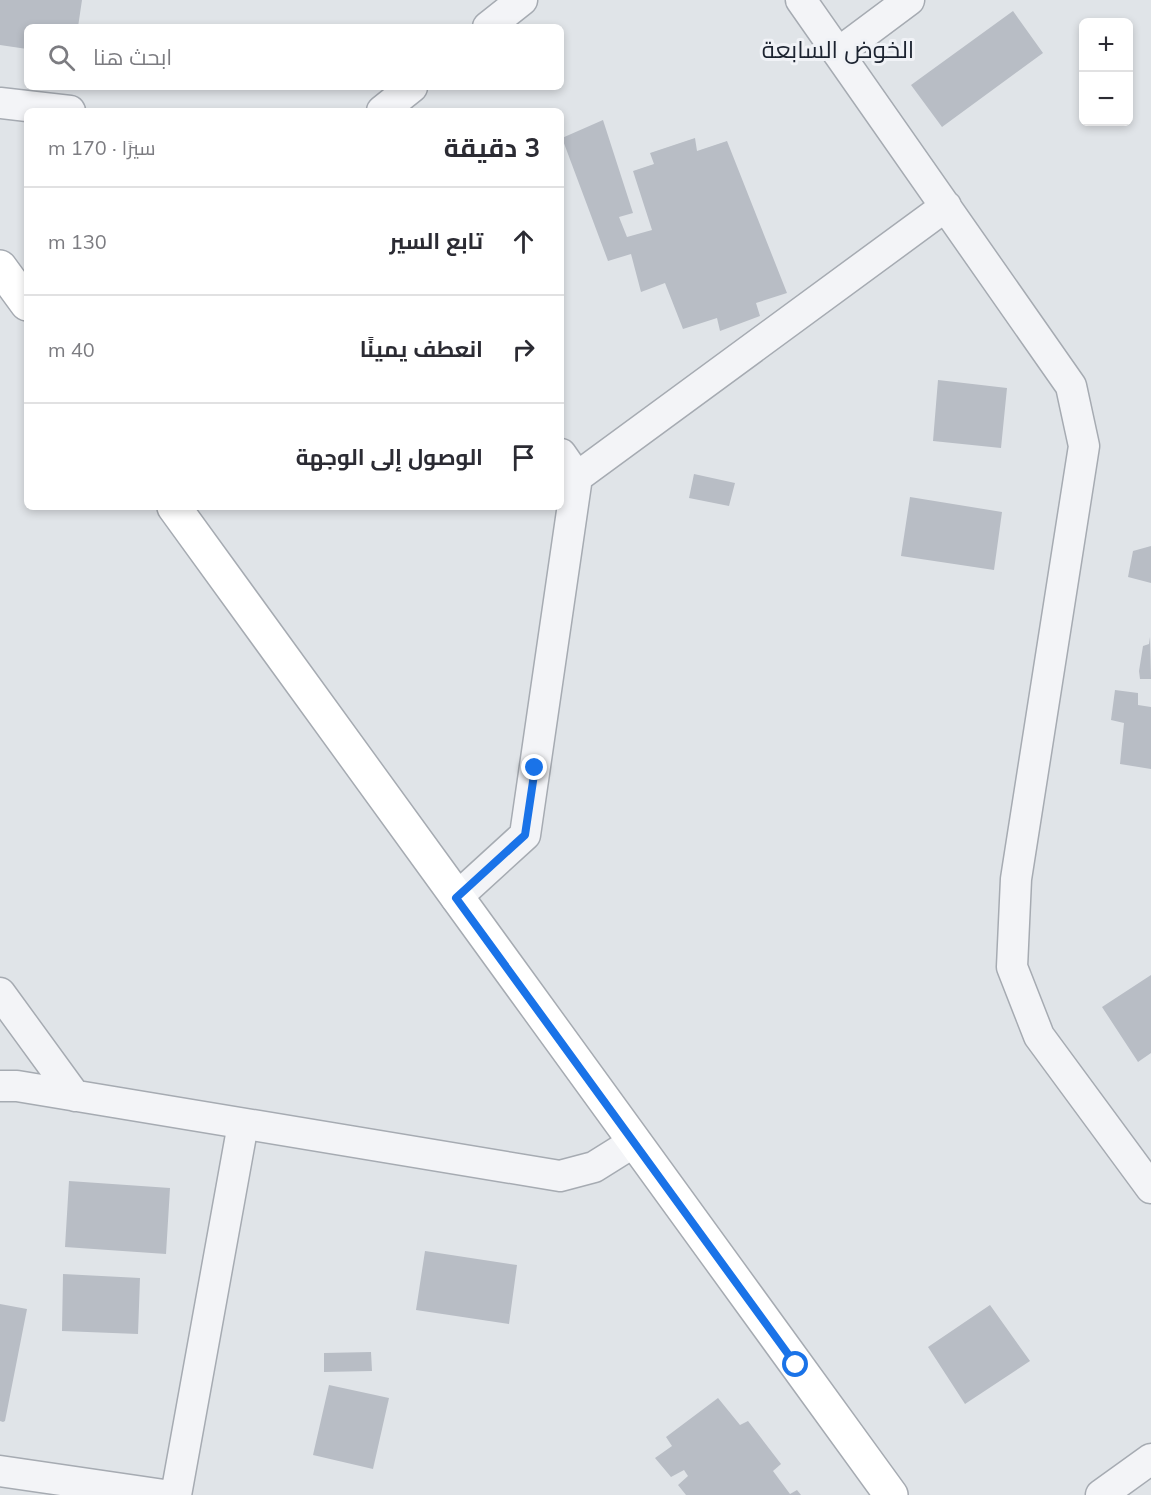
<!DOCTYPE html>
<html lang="ar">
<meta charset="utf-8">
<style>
body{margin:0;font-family:Mulish,Cairo,sans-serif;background:#f2f2f3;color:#2b2b33;direction:rtl}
.controls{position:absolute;right:18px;top:18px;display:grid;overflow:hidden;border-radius:9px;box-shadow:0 3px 9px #0003}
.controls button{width:54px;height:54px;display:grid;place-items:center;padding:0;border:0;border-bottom:2px solid #e1e1e2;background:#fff;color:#2b2b33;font:30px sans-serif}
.stop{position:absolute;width:18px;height:18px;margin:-14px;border:4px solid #1a73e8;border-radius:50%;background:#fff}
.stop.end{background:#1a73e8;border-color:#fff;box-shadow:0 2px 6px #0008}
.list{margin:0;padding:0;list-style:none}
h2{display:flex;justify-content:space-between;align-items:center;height:78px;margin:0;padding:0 24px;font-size:26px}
h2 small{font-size:20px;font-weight:400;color:#7c7c81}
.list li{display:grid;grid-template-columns:39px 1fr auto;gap:18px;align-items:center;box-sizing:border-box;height:108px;padding:0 24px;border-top:2px solid #e1e1e2}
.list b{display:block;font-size:22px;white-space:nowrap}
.list em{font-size:20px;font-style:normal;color:#7c7c81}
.icon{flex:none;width:33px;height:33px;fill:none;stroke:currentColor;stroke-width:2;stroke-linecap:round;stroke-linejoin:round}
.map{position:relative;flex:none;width:1151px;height:1495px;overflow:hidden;direction:ltr}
.search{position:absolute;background:#fff;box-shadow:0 3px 9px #0003;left:24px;top:24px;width:540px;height:66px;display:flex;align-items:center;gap:15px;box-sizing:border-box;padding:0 21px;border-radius:9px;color:#7c7c81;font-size:22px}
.panel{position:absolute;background:#fff;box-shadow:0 3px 9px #0003;left:24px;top:108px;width:540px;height:402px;border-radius:9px;direction:rtl}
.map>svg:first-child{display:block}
.building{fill:#b8bdc5}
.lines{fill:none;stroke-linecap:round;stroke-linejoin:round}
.street-casing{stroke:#a6abb2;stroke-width:33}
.secondary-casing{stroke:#a6abb2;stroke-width:36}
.street{stroke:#f3f4f7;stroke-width:30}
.secondary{stroke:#fff;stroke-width:33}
.route{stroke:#1a73e8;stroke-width:8}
.labels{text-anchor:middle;stroke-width:6;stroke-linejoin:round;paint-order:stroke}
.neighbourhood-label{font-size:24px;fill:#1c2330;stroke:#f0f2f6}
</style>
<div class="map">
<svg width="1151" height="1495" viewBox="0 0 1151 1495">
<rect width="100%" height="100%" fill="#e0e4e8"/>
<path class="building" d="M0,0H82L78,27H27V49L0,45Z
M1013,11L1043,53L942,127L911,85Z
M603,120L633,213L619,217L627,237L652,230L633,171L654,164L650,153L695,138L697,151L727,141L787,293L756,303L760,316L720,331L717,318L683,329L665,283L641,292L631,254L608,261L562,138Z
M938,380L1007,388L1001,448L933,441Z
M694,474L735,483L729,506L689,498Z
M910,497L1002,512L994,570L901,556Z
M1151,546V583L1128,577L1133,551Z
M1150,637L1151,679H1140L1139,671L1143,646L1149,644Z
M1115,690L1138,693V705L1151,707V769L1120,764L1124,723L1111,720Z
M1151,975V1053L1138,1062L1102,1007Z
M69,1181L170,1188L166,1254L65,1247Z
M425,1251L517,1265L509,1324L416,1310Z
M63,1274L140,1278L138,1334L62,1331Z
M0,1304L27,1309L5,1421L3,1422L0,1421Z
M990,1305L1030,1361L965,1404L928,1347Z
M371,1352L372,1371L324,1372V1353Z
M329,1385L389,1398L373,1469L313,1455Z
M718,1398L740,1425L748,1421L781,1464L773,1471L790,1494L797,1490L801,1495H686L678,1485L688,1476L684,1470L671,1477L655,1458L672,1446L666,1437Z"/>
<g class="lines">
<g class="street-casing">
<path id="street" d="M801,0L1071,386L1084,446L1016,879L1012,967L1039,1036L1151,1188
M488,27L522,0
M838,53L909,0
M0,103L70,111
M382,111L412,87
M577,477L946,206
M456,898L525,835L577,477L561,454
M0,993L75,1096
M0,1086H17L560,1176L594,1167L634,1142
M0,1471L164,1495
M176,1495L243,1124
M1101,1495L1151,1459"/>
</g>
<g class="secondary-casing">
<path id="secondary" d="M0,267L27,304
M174,507L891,1495"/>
</g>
<use href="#street" class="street"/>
<use href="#secondary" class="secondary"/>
</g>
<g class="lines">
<path class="route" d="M535,768L525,835L456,898L796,1365"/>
</g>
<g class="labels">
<g class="neighbourhood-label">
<text x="838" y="58">الخوض السابعة</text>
</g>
</g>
</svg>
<div class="controls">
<button>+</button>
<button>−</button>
</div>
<div class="stop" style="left:796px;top:1365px"></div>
<div class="stop end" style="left:535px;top:768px"></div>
<div class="search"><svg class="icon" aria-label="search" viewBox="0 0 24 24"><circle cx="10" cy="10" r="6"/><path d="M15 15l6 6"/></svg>ابحث هنا</div>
<section class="panel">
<h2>3 دقيقة<small>سيرًا · 170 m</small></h2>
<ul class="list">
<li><svg class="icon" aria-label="ahead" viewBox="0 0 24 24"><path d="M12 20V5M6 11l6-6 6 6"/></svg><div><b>تابع السير</b></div><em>130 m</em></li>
<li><svg class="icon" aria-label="right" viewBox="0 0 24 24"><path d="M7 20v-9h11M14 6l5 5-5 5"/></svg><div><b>انعطف يمينًا</b></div><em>40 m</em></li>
<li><svg class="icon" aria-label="arrive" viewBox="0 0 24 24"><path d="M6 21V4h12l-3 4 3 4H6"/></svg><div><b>الوصول إلى الوجهة</b></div></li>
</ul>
</section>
</div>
